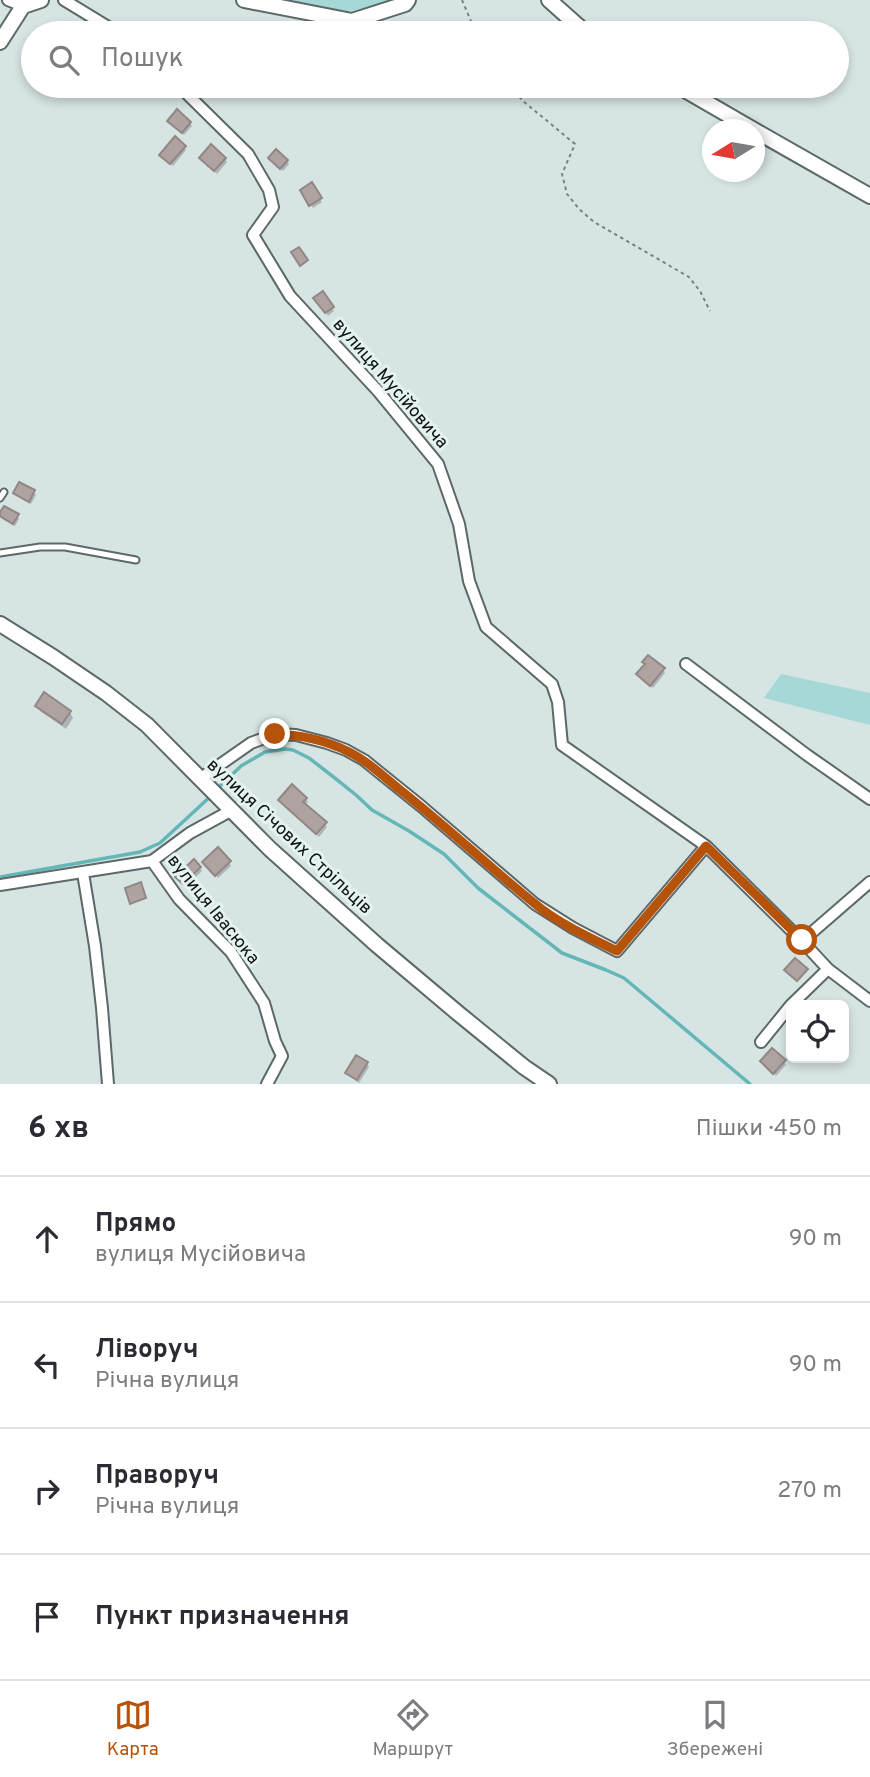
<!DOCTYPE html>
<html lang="uk">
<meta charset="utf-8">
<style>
body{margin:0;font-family:Overpass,sans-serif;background:#f2f2f3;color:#2b2b33}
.controls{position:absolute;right:21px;bottom:21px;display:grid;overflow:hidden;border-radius:10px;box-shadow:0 4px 10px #0003}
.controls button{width:63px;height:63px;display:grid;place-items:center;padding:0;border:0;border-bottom:2px solid #e1e1e2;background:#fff;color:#2b2b33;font:35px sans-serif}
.compass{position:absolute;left:702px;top:119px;width:63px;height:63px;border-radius:50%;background:#fff;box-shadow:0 4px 10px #0003;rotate:259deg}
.stop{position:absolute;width:21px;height:21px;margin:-16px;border:5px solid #b45309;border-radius:50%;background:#fff}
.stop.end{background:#b45309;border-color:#fff;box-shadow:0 2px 7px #0008}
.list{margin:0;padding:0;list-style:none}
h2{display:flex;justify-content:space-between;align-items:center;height:91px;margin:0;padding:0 28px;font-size:30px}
h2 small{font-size:23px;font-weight:400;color:#7c7c81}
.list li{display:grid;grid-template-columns:46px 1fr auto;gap:21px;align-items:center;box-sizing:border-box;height:126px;padding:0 28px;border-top:2px solid #e1e1e2}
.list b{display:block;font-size:26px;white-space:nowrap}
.list p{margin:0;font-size:23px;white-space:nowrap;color:#7c7c81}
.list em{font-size:23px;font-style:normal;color:#7c7c81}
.icon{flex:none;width:38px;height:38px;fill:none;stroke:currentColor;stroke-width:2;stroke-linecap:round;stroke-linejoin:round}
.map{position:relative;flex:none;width:870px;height:1084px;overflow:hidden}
.search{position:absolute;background:#fff;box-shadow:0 4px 10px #0003;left:21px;right:21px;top:21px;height:77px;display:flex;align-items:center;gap:18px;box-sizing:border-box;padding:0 24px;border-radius:38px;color:#7c7c81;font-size:26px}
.sheet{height:595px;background:#fff}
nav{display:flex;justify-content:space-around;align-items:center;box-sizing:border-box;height:98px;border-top:2px solid #e1e1e2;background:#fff;font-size:19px;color:#7c7c81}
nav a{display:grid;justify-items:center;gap:4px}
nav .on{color:#b45309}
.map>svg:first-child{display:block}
.green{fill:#a6d8d7}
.shadow{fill:#0003}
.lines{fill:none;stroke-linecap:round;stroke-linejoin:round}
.stream{stroke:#65b7b7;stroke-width:3.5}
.building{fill:#afa3a1;stroke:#928785;stroke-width:2}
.service-casing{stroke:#5d6868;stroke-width:9}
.minor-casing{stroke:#5d6868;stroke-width:14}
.tertiary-casing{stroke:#5d6868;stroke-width:18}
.path{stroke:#798282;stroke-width:2;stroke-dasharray:3.5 3.5;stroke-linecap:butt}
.service{stroke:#fff;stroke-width:5}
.minor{stroke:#fff;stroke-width:10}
.tertiary{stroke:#fff;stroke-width:14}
.route{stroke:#b45309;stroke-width:9}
.labels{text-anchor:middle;stroke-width:6;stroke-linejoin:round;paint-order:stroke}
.street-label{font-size:18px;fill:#0f1313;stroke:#e4f2f1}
</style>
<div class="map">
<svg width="870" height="1084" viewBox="0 0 870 1084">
<rect width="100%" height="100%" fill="#d7e4e4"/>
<path class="green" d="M286,0H388C348,18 326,11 286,0Z
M781,674L870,693V725L764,698Z"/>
<path class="shadow" d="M169,121L190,123L192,126L184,135Z
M184,147L186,150L173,166L163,158Z
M270,158L287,161L289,164L283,171Z
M225,159L227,162L217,174L203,161Z
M312,185L322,202L313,208L302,191Z
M323,293L334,311L328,316L316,298Z
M34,492L36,495L31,504L17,496L15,493Z
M0,515L17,516L19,519L15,526L2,519Z
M646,665L663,669L665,673L653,688L641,677Z
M37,706L70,712L73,718L66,729L40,711Z
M306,799L308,802L305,805L327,827L319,837L280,800Z
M229,862L231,866L218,878L206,865Z
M200,868L202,871L186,887L180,880Z
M784,1061L786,1065L776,1076L762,1062Z
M367,1063L369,1067L359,1083L349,1076L347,1073Z"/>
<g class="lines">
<path class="stream" d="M217,789L241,766L265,752L285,749L293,750L309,758L331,775L356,795L372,810L409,831L444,854L478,888L562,953L606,970L624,978L750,1084
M0,877L140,852L160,843L212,795"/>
</g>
<path class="building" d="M177,109L191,122L182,133L167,121Z
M175,136L186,146L170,164L159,155Z
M211,144L226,158L214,171L199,158Z
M276,149L288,160L280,169L268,158Z
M312,182L322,198L309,206L300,190Z
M299,247L308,260L300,266L291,252Z
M323,291L334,307L325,313L313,298Z
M19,482L35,490L29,502L13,493Z
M4,506L19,514L13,524L0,516V512Z
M648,655L665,668L650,686L636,674L645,664L642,662Z
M44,692L71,711L62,724L35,706Z
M292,784L307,798L303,802L327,822L316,834L278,800Z
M218,847L231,861L215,876L202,862Z
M194,859L201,867L183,884L175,877Z
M141,882L146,898L130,904L125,888Z
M795,958L808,969L797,981L784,970Z
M772,1048L786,1060L773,1074L760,1061Z
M356,1055L368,1062L357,1080L345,1073Z"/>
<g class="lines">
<g class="service-casing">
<path id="service" d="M0,498L4,492
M0,553L40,547H65L136,560"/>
</g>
<g class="minor-casing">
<path id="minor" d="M8,0L23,6
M64,0L118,33
M179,86L248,154L269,190L273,207L253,235L290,296L378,391L438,464L459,524L469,581L486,627L552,684L558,702L562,745L706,846L802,941L828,969L870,1001
M686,664L807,755L870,799
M201,778L251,743L275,734L296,735L327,743L346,750L364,760L421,806L535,904L573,928L617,951L706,846
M152,861L179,899L231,952L264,1003L275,1041L282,1056L267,1084
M83,873L95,946L102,1008L108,1084
M0,885L152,861L190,833L232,810
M802,941L870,882
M791,1005L828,969
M761,1042L791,1005"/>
</g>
<g class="tertiary-casing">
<path id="tertiary" d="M244,0L352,21L405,4L408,0
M549,0L586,33
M0,42L23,6L41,0
M678,86L754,130
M754,130L870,196
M0,624L53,657L106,693L147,725L270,849L377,945L459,1014L524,1067L549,1084"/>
</g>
<path class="path" d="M462,0L476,33
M510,86L523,101L575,144L562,174L567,194L579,209L594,222L689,277L700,291L710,311"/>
<use href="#service" class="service"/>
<use href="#minor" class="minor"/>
<use href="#tertiary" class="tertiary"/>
</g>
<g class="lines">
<path class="route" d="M275,734C299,735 325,740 347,751C366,760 382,775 399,789C445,825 488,866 534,903C558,923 588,937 617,951L706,846L802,940"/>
</g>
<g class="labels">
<g class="street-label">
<text transform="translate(391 383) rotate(49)" y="6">вулиця Мусійовича</text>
<text transform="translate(290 836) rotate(43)" y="6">вулиця Січових Стрільців</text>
<text transform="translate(214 909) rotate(51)" y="6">вулиця Івасюка</text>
</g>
</g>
</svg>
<div class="controls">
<button><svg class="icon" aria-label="locate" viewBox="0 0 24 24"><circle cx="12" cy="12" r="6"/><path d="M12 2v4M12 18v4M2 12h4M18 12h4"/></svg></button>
</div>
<svg class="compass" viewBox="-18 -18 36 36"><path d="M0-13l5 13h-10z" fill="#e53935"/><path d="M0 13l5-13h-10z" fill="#7c7c81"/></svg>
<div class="stop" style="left:802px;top:940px"></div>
<div class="stop end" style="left:275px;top:734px"></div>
<div class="search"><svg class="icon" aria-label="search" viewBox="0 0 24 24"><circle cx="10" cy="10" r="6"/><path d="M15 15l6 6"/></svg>Пошук</div>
</div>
<section class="sheet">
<h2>6 хв<small>Пішки · 450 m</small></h2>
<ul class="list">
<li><svg class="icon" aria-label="ahead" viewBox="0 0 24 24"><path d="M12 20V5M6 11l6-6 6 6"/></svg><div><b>Прямо</b><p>вулиця Мусійовича</p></div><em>90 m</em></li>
<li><svg class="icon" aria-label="left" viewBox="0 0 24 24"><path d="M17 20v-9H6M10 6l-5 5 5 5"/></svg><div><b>Ліворуч</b><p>Річна вулиця</p></div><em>90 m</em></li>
<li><svg class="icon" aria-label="right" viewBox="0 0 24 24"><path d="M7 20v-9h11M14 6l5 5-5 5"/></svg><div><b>Праворуч</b><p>Річна вулиця</p></div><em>270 m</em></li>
<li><svg class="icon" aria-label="arrive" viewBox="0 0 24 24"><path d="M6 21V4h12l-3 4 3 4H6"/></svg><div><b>Пункт призначення</b></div></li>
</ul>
</section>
<nav>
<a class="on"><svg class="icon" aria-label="map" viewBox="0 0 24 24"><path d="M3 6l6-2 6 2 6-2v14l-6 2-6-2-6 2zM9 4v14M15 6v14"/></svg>Карта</a>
<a><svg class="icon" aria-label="directions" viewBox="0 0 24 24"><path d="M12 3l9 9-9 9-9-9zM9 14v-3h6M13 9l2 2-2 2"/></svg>Маршрут</a>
<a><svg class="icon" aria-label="saved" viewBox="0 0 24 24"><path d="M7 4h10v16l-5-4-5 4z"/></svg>Збережені</a>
</nav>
